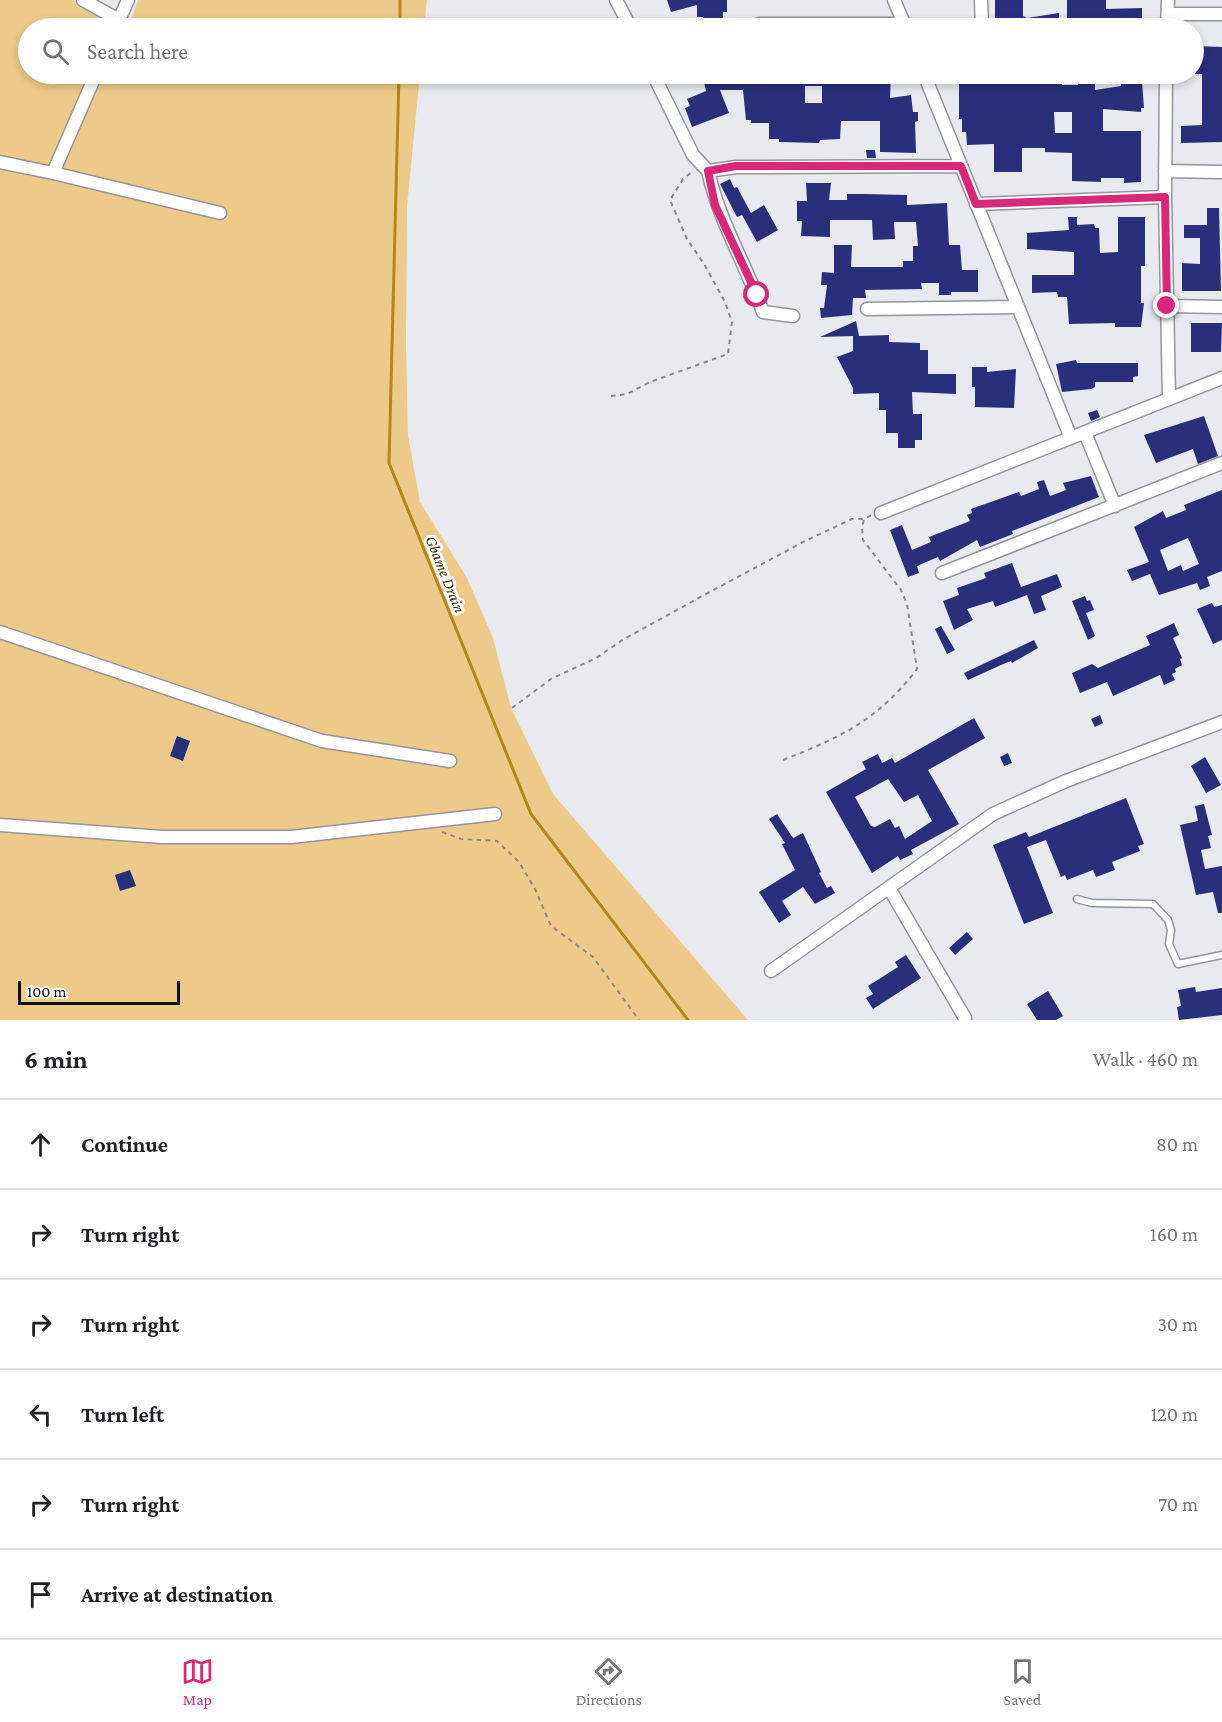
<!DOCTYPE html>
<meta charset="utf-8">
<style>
body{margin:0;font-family:"Crimson Pro",serif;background:#f6f6f6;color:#202124}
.scale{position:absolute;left:18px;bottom:15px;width:162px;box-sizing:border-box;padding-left:6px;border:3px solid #0d0e10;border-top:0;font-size:16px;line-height:21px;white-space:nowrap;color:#0d0e10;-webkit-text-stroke:4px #fff;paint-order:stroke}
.stop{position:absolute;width:18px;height:18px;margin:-14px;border:4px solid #db2777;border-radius:50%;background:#fff}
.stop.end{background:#db2777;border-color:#fff;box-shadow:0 2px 6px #0008}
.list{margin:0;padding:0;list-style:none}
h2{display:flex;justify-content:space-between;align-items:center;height:78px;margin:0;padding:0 24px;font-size:26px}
h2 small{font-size:20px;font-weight:400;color:#757577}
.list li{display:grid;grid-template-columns:39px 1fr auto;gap:18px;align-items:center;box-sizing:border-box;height:90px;padding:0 24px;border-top:2px solid #e0e0e0}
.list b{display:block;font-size:22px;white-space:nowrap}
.list em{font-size:20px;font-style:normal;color:#757577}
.icon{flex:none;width:33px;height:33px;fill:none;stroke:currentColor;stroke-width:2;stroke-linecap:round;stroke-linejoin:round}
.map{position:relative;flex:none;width:1222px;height:1020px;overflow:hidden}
.search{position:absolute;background:#fff;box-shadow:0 3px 9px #0003;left:18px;right:18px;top:18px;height:66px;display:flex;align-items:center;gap:15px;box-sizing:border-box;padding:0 21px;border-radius:33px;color:#757577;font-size:22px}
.sheet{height:618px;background:#fff}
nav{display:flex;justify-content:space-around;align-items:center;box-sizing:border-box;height:84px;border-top:2px solid #e0e0e0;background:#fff;font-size:16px;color:#757577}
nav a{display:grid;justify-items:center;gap:3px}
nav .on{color:#db2777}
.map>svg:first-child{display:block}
.green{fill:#edca89}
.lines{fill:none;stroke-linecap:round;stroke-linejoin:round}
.stream{stroke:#b58619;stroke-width:3}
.building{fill:#2a2f7b;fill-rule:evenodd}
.lane-casing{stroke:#95969c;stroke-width:9}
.street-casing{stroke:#95969c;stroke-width:15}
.path{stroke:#888a8e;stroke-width:2;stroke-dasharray:4.5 4.5;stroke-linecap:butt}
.lane{stroke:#fff;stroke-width:6}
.street{stroke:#fff;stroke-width:12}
.route{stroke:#db2777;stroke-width:8}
.labels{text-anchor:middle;stroke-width:6;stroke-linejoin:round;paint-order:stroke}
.water-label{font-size:16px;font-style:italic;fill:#402c01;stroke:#fff}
</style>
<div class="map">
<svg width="1222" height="1020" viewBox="0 0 1222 1020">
<rect width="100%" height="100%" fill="#e8eaef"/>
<path class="green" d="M0,0H73L129,26L138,0H427L424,28H28V74H420L407,206L406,345L408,436L420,502L467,578L493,638L511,708L553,794L748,1020H0Z"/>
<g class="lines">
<path class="stream" d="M400,28V0
M399,74L389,463L531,814L688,1020"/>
</g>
<path class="building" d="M667,0H727V12H723V18H716V25H703V17H697V5L671,12Z
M995,0H1023V16L1027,18L1059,13V28H995Z
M1067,0H1106V9L1142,8V28H1108L1101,27V19L1067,20Z
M1194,46L1222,47V142L1181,143V126L1202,125V74H1194Z
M702,74H891L890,98L911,95L913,112H918V121L915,122L916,153L880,152V121H841L840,139L820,140L819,143L779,142V139H769V123H751V120H746L743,90H720L729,113L692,127L685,108L690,106L687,99L706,91ZM805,86H822V103H805Z
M959,74H982V83L1062,82V85H1078V81L1095,80V90L1121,86V81H1142L1144,108H1141V112L1103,109V131H1141V182L1124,183V178H1101V182L1072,181V153L1045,152V148H1022V172H994V144L967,145L966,132H962V119H959ZM1054,112H1072V133H1055Z
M866,150H875L876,158H867Z
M730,179L734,188L737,187L751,213L764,205L778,230L757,242L742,215L737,217L720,184Z
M806,183H831L829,200H847V194H865L907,195V205L947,203L949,245H960L962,270H978V292H951V295H939V283H921L922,289L865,290L866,298H853L852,315L821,318L820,308H824L827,285H821L822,272L834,273V245H852L851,267H903V261H913V246H918L916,222H894L895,239L873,240L872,220H830V237L801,236L802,221H797V201H807Z
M1207,208H1219L1221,291H1182V263L1200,264V238H1184V225H1207Z
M1068,217H1077V225L1094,224L1095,228H1099L1100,253L1118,252V217H1145V266H1141V303H1144L1141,327H1115V323L1069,324L1067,297H1058L1057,292L1032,293V275H1074V252L1027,249V233L1069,230Z
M856,321L859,336L889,335V342L920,343V350H928V374H956V394L912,392L913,414H922V440H915V448H898V433H886V410H879V393L853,394V388L837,357L853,351V336L820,337Z
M1191,323H1222L1221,352H1191Z
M1076,360L1077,363H1138V376L1133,377V382H1095V387L1091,389L1062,392L1056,364Z
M972,367H987V372L1016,369L1014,408L975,407V387H972Z
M1097,410L1100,417L1091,421L1088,413Z
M1204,416L1218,456L1198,464L1193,449L1156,463L1144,435Z
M1091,476L1099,497L1012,531L1013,534L980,547L977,540L940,561L938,557L917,566L919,573L908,577L890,530L902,525L912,550L931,542L929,537L970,521L967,515L972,513L971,509L1019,492L1021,496L1039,489L1037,482L1044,480L1050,496L1066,490L1063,483Z
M1222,490V571L1207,577L1210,586L1200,590L1197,583L1159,595L1150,574L1132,581L1127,570L1149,562L1134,527L1163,511L1166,518L1186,510L1184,505ZM1188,538L1199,564L1183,571L1181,565L1168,571L1160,550Z
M1012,563L1021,587L1057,574L1062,587L1041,596L1046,610L1034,614L1027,595L995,607L993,601L967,609L973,620L954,630L943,601L959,595L957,588L986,578L984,573Z
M1085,596L1087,601L1090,600L1094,610L1086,613L1095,636L1088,640L1072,601Z
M1212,603L1214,607L1222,605V640L1213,644L1197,609Z
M1174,623L1179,635L1173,638L1182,658L1180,659L1182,665L1175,669L1176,672L1172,674L1175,680L1164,685L1160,675L1113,696L1107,682L1080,693L1072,673L1092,664L1098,668L1150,645L1146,636Z
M941,626L955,650L947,654L935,629Z
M1034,640L1038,648L1012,663L1011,661L1001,665L968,680L964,673Z
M1100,715L1103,723L1095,727L1091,719Z
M974,718L985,738L928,770L959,824L911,850L913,854L900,860L898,856L872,873L826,792L866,769L862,762L878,754L882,763L892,758L895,763ZM888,779L904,802L918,795L932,821L905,839L899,826L895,828L890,819L875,827L871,826L855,797Z
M177,736L190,741L183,761L170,756Z
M1008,753L1012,763L1004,766L1000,757Z
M1205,757L1221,785L1206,793L1191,766Z
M1126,798L1144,844L1138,846L1140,851L1112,862L1115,870L1096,877L1093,870L1067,880L1065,875L1061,877L1046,840L1027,847L1053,913L1024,924L993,845L1026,832L1029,837Z
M1204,804L1212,835L1208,836L1211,848L1201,850L1205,869L1222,866V913H1218L1213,892L1196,895L1180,825L1198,821L1195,806Z
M777,814L793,838L803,833L821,872L819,873L827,888L831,886L835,893L815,904L803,887L782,901L791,915L779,923L759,892L795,870L782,844L785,843L769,819Z
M130,870L136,886L120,891L115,875Z
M967,932L973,939L955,955L949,948Z
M906,955L921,978L873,1009L866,998L873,994L868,986L898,967L895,962Z
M1195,987L1196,992L1222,988V1015L1179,1020L1177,1007L1181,1006L1178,990Z
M1048,991L1063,1016L1056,1020H1037L1027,1004Z"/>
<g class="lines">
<g class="lane-casing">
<path id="lane" d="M1077,899L1092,903L1153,904L1168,920L1171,930L1169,944L1178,964L1222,955"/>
</g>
<g class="street-casing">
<path id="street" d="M83,0L119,20L128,0
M616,0L631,28
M894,0L906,28
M981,0L982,28
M1168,14H1222
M759,24H904
M1167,28L1168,0
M653,74L693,155L708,171L736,167L961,166
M924,74L1071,438
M1166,74L1165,197L1169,398
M0,162L53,173L96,74
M708,171C720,224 745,262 763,312L793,316
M1165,171L1222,172
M53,173L220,213
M976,204L1165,197
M1167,306L1222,307
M867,309L1018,307
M1085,433L1115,506
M881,513L1222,378
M942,573L1222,463
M0,632L322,741L450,761
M0,825L162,837H291L495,814
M889,888L965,1018
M771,971L993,814L1066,781L1222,722"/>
</g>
<path class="path" d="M611,396L627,394L650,382L728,354L732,322L725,302L704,264L687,239L670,200L683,179L692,172
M512,708L551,679L596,658L624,639L706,594L805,541L852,519H864
M783,760C841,737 877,721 917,669L907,604L901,590L863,540L862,528L864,519L872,515
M442,832L461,839L497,841L519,862L535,889L551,926L593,957L639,1020"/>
<use href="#lane" class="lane"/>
<use href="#street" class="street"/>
</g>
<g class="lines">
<path class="route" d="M757,295L715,205L708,171L736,166H961L976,204L1165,197L1167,306"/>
</g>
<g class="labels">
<g class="water-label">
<text transform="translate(446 574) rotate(68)" y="6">Gbame Drain</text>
</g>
</g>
</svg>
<div class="scale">100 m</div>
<div class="stop" style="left:757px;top:295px"></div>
<div class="stop end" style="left:1167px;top:306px"></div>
<div class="search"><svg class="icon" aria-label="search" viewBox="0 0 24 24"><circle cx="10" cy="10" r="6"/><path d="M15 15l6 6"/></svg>Search here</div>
</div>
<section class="sheet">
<h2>6 min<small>Walk · 460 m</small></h2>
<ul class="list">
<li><svg class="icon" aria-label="ahead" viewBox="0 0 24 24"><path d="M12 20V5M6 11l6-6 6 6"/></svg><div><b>Continue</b></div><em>80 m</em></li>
<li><svg class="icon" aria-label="right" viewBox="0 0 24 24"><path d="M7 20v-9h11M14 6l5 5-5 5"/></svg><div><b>Turn right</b></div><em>160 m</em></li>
<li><svg class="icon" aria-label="right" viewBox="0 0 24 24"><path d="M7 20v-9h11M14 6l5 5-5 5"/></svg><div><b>Turn right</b></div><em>30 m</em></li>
<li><svg class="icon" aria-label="left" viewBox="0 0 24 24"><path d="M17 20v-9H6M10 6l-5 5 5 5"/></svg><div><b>Turn left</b></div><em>120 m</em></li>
<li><svg class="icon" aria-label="right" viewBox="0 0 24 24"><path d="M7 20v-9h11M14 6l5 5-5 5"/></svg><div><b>Turn right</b></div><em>70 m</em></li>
<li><svg class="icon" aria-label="arrive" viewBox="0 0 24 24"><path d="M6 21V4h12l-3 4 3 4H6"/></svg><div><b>Arrive at destination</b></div></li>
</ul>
</section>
<nav>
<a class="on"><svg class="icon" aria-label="map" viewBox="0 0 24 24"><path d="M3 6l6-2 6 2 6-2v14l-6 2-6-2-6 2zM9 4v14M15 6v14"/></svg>Map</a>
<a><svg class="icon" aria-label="directions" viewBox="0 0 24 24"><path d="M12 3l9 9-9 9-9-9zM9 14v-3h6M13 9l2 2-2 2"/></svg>Directions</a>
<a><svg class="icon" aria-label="saved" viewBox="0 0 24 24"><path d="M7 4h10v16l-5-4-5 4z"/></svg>Saved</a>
</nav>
